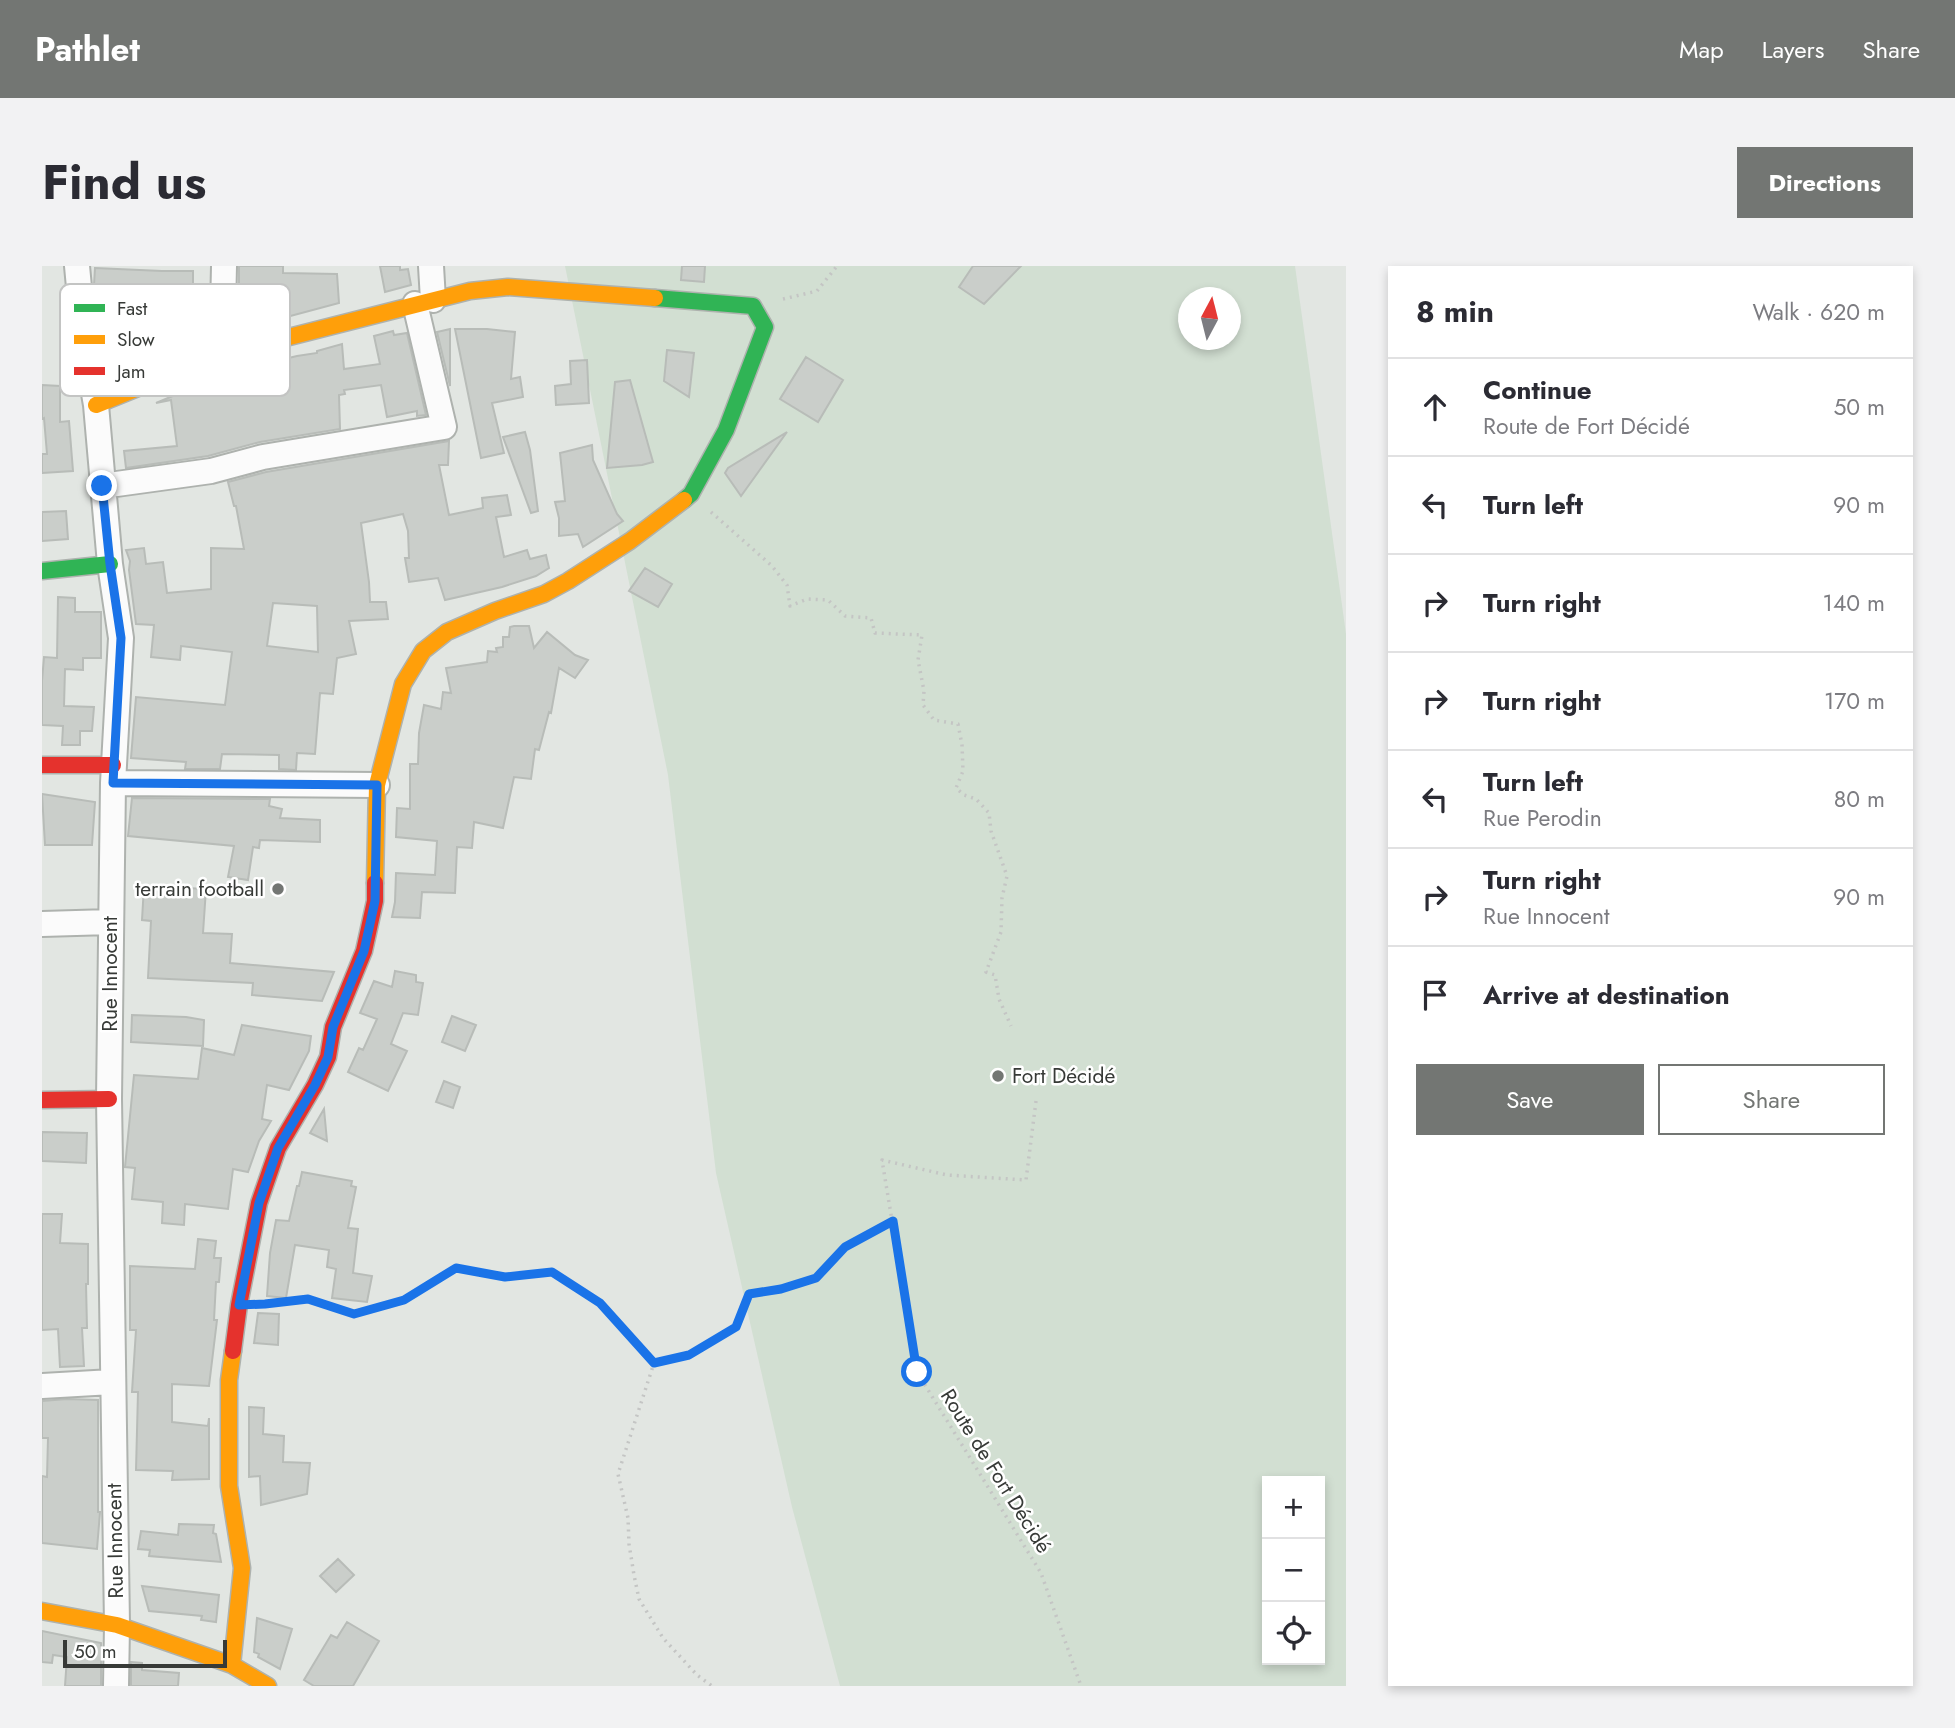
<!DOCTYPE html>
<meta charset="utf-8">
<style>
body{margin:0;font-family:Jost,sans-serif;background:#f2f2f3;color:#2b2b33}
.controls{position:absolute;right:21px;bottom:21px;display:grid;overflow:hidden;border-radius:0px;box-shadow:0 4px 10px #0003}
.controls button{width:63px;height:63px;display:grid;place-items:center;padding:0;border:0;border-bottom:2px solid #e1e1e2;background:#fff;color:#2b2b33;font:35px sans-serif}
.compass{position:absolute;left:1136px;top:21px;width:63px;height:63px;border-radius:50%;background:#fff;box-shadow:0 4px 10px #0003;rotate:7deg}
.scale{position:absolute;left:21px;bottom:18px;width:164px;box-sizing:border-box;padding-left:7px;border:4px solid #373a37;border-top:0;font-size:19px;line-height:24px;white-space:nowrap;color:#373a37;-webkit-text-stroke:5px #fff;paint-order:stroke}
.stop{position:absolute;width:21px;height:21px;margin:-16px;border:5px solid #1a73e8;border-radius:50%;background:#fff}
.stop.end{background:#1a73e8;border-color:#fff;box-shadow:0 2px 7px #0008}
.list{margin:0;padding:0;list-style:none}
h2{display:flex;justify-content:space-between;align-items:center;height:91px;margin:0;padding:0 28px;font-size:30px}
h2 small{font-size:23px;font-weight:400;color:#7c7c81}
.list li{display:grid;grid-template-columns:46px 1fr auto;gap:21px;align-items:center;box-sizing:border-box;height:98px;padding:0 28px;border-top:2px solid #e1e1e2}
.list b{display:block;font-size:26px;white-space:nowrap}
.list p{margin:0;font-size:23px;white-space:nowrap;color:#7c7c81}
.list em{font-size:23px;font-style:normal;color:#7c7c81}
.actions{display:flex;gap:14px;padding:21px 28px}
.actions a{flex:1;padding:16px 0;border:2px solid #737673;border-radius:0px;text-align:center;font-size:24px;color:#737673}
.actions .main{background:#737673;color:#fff}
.icon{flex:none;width:38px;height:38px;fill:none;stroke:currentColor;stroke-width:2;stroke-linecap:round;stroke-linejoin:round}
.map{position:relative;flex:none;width:1304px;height:1420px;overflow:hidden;border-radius:0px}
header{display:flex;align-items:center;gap:42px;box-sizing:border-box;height:98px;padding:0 35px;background:#737673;color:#fff}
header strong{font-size:33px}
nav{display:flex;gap:38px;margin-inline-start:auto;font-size:24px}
.intro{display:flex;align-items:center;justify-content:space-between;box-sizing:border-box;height:168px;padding:0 42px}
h1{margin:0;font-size:49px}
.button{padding:18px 32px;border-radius:0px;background:#737673;color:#fff;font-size:24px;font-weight:700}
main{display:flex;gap:42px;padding:0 42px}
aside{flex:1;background:#fff;border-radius:0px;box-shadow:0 4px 10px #0003}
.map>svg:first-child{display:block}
.green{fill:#d2dfd2;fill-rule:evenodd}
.building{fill:#caceca;stroke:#b8bcb8;stroke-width:2;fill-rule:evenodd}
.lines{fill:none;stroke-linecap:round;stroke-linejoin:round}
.street-casing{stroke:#aeb2ae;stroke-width:28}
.fast-casing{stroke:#aeb2ae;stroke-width:19}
.slow-casing{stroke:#aeb2ae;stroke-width:19}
.jam-casing{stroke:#aeb2ae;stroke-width:19}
.path{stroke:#c4c5c4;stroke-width:3.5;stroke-dasharray:2 5;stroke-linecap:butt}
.street{stroke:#fbfbfb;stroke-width:24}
.fast{stroke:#30b455;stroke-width:16}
.slow{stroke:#ff9f0a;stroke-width:16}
.jam{stroke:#e5322d;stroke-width:16}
.route{stroke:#1a73e8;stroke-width:9}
.poi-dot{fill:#737673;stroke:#fff;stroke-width:2.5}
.labels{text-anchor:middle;stroke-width:5;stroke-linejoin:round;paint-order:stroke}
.poi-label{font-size:21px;fill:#373a37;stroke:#fff;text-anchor:end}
.street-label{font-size:21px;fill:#373a37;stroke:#fff}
.key{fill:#fff;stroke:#c3c4c3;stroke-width:2}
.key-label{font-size:19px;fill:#373a37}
</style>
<header>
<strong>Pathlet</strong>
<nav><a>Map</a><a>Layers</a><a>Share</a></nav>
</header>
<div class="intro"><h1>Find us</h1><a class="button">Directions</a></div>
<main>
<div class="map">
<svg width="1304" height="1420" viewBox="0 0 1304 1420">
<rect width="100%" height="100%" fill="#e2e6e2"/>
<path class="green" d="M523,0H1253L1304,368V1420H798L750,1241L674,907L626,509ZM1146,32H1188V74H1146ZM1225,1215H1278V1394H1225Z"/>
<path class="building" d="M197,0H241V7L295,8L297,37L226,56L223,39L197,36Z
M338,0H358V4L366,3L369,19L343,26Z
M640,0H663L662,16L639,14Z
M931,0H979L942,38L917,21Z
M53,2L120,5H151V28H166V45H158L165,72L98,99L97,98L91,99L88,81L130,73V23L93,21L95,60L60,63L57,19H52Z
M408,63V120L395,66Z
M413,63H445L473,66L469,113L478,111L481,131L450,137L462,187L439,192Z
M351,65L352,69L365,67L384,149L375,150V145L345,151L339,119L302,124L303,128L297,129L298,163L218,176L166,190L84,202L82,185L135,180L129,134L114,137L186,107L235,103L234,95L255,90L275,87V85L300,78L302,103L338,98L332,70Z
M625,84L652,87L647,131L622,115Z
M764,91L801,114L776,156L738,133Z
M545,94L547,137L514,139L513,120L529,118L528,95Z
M588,114L611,196L600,199L565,202L573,116Z
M0,119L18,120V156L27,155L31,205L0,207V188H5L2,152L0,153Z
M483,166L488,184L496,245L489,247L461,171Z
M745,166L717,205L699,230L683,207L686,202Z
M407,175L406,199H397L407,249L441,242L440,232L465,229L469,249L454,251L462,291L485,284L488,293L504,289L507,302L494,310L460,321L403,334L396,312L367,316L363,292H367L366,265L361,248L319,257L327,316L328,336H344L346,353L307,355L314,388L295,392L291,428L278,427L273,488L255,487L254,504L237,503V489L180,488L178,503H143L144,496L89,492L94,431L183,439L190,386L139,380L138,394L109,391L112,359L94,358L87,304L88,295L84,284L102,282L104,298L121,296L125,327L169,323V282L202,283L194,240H192L186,216L224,206ZM231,337L275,340L276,386L225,380Z
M550,179L551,194L575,248L581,255L541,281L536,268L517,270V252L513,236L523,235L518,187Z
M24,245L26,273L0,275V246Z
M603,302L630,318L616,341L587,325Z
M16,331L33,332V346H59V392H41V404L23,403L22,440L52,441L50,465H38V479H20L21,460L0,459V415L2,391L15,392Z
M472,360H487L492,382L505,366L533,389L546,394L533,412L517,402L509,447L507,446L497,484L493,483L489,513L472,511L461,562L432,556L430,582L415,581L413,627L380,626L378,652L350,651L353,636L354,607L393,609L395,575L354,571L355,542L368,543V498H376L377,467L382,439L399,443L401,426L409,427L404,402L445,396L446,385L455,386L454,382L461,381V371H467L468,361Z
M0,528L53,536L50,579H3Z
M90,532L228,533L227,540L240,543L238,552L278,554V576L218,574L217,582L211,581L206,614L186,611L192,580L86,570Z
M102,620L164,623L161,667L190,668L188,697L292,706L280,735L210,729L211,717L106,712L109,655L100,654Z
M353,705L374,709V716L381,717L376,749L361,747L349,778L365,785L346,825L306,806L317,782L321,784L335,753L318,747L332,715L350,721Z
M90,749L144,751L162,754L161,780L89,776Z
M410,750L434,759L423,785L400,776Z
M200,759L269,770L267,785L247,824L225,819L220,853L229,855L217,875L206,906L191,903L186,943L143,938L142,959L120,957L121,936L90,933L93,902L83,901L92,809L156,813L160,782L192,789Z
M402,815L418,821L411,842L394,836Z
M282,843L285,875L268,867Z
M0,866L45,867L44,897L0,895Z
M260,906L310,915L309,920L314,921L306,962L316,963L311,1007L330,1010L325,1036L290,1032L294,1003L285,1001L287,984L253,979L244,1032L225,1030L228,987L234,954L247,955L255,920H257Z
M0,948H20L18,977L46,978V1018H44L45,1062H40L42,1100L18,1101L16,1063L0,1064Z
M156,973L174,975L172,992H179L177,1016H174L172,1054H175L167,1120L130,1118V1156L166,1160L167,1152V1213L130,1214L131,1205L94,1204L96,1126H90L94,1064H88V1000L153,1003Z
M216,1047L237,1048L236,1079L212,1077Z
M25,1133L56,1134V1246H58L55,1283L0,1277V1210L5,1211L6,1172H0V1135Z
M207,1141L222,1142L221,1168L242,1170L241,1196L268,1197L265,1228L219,1239L218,1210L207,1211Z
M137,1258L172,1259L171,1267L174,1268L179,1296L107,1290L108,1284L96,1283L99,1265L136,1269Z
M296,1293L312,1309L294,1326L278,1310Z
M100,1320L177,1329L174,1356L159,1354L160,1350L107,1345Z
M215,1352L250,1363L238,1403L216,1391L217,1388L212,1386Z
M305,1356L337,1375L311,1420H272L262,1414L289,1369L295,1372Z
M0,1365L59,1377V1420H23L25,1391L11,1389L10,1397L0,1396Z
M89,1396L100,1397V1404L137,1407L136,1420H89Z"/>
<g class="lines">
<g class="street-casing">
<path id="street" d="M35,0L41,64L54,139L68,298L79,372L71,517L67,833L75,1359L74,1420
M389,0L391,34
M180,88L182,0
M60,220L169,205L221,191L402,161L373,38
M71,517L335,519
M0,658L68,656
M0,1120L70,1116"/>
</g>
<g class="fast-casing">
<path id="fast" d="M613,32L711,40L723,61L684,164L649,228L642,234
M0,305L68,298"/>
</g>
<g class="slow-casing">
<path id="slow" d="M54,139L180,88L428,25L466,21L613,32
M333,617L335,519L361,418L381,385L405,366L453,345L502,328L526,315L588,275L642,234
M0,1345L75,1359L190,1399L226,1420
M190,1399L200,1302L187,1220V1114L191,1085"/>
</g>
<g class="jam-casing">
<path id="jam" d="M0,499H71
M0,834L67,833
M191,1085L197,1039L217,937L236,882L273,819L286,791L291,761L322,685L333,635V617"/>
</g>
<path class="path" d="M741,33L775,25L795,0
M669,246L730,300L745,319L748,340L765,333L786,334L803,350L829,352L833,367L880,369L876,394L882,425L881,439L892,454L916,458L920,479L921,505L914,522L922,529L934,533L947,547L949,565L965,610L960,632L959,666L944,706L953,709L957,733L969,760
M994,835L984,914L905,909L840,894L875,1106L999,1307L1039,1420
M227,1038L266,1033L312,1048L362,1034L414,1002L463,1011L510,1006L558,1037L612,1097L576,1208L586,1252L587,1278L592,1309L597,1333L621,1372L655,1409L670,1420
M612,1097L647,1089L694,1061L707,1028L739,1023L774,1012L803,981L851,955"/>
<use href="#street" class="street"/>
<use href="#fast" class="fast"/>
<use href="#slow" class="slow"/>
<use href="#jam" class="jam"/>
</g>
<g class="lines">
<path class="route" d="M60,220L68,298L79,372L71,517L335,519L333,635L322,685L291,761L286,791L273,819L236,882L217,937L197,1039L223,1038L266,1033L312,1048L362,1034L414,1002L463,1011L510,1006L558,1037L612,1097L647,1089L694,1061L707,1028L739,1023L774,1012L803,981L851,955L875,1106"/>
</g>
<g class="poi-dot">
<circle cx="236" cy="623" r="7"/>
<circle cx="956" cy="810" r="7"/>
</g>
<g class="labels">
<g class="poi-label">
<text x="222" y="630">terrain football</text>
<text x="970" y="817" text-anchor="start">Fort Décidé</text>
</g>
<g class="street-label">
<text transform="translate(68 708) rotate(-90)" y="7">Rue Innocent</text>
<text transform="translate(954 1205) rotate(58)" y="7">Route de Fort Décidé</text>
<text transform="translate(73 1275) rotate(-91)" y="7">Rue Innocent</text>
</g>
</g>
<rect x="18" y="18" width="230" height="112" rx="10" class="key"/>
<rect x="32" y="38" width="31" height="8" fill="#30b455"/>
<rect x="32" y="69" width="31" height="9" fill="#ff9f0a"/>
<rect x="32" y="101" width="31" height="8" fill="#e5322d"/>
<g class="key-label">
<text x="75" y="49">Fast</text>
<text x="75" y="80">Slow</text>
<text x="75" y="112">Jam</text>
</g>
</svg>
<div class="controls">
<button>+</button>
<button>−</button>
<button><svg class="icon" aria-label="locate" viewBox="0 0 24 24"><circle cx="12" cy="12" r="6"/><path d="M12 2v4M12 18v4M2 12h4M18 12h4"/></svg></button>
</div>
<svg class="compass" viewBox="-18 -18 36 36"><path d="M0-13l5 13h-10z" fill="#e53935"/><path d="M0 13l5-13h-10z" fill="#7c7c81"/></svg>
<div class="scale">50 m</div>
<div class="stop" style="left:875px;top:1106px"></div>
<div class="stop end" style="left:60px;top:220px"></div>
</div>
<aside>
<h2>8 min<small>Walk · 620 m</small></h2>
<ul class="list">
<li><svg class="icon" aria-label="ahead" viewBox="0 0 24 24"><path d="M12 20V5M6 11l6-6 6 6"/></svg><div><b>Continue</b><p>Route de Fort Décidé</p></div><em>50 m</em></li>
<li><svg class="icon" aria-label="left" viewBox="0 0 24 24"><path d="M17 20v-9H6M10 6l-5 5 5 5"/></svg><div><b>Turn left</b></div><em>90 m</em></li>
<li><svg class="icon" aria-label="right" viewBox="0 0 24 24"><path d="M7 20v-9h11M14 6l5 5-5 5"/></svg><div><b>Turn right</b></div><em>140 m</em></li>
<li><svg class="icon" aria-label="right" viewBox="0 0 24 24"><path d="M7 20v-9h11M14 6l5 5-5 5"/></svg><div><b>Turn right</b></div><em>170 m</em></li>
<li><svg class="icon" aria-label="left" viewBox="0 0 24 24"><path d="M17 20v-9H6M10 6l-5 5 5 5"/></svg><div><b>Turn left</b><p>Rue Perodin</p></div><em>80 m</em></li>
<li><svg class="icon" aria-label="right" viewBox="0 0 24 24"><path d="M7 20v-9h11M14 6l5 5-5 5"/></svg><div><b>Turn right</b><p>Rue Innocent</p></div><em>90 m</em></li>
<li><svg class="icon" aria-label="arrive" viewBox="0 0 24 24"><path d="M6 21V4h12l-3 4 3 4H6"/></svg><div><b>Arrive at destination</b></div></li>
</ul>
<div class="actions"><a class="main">Save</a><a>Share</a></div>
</aside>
</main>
